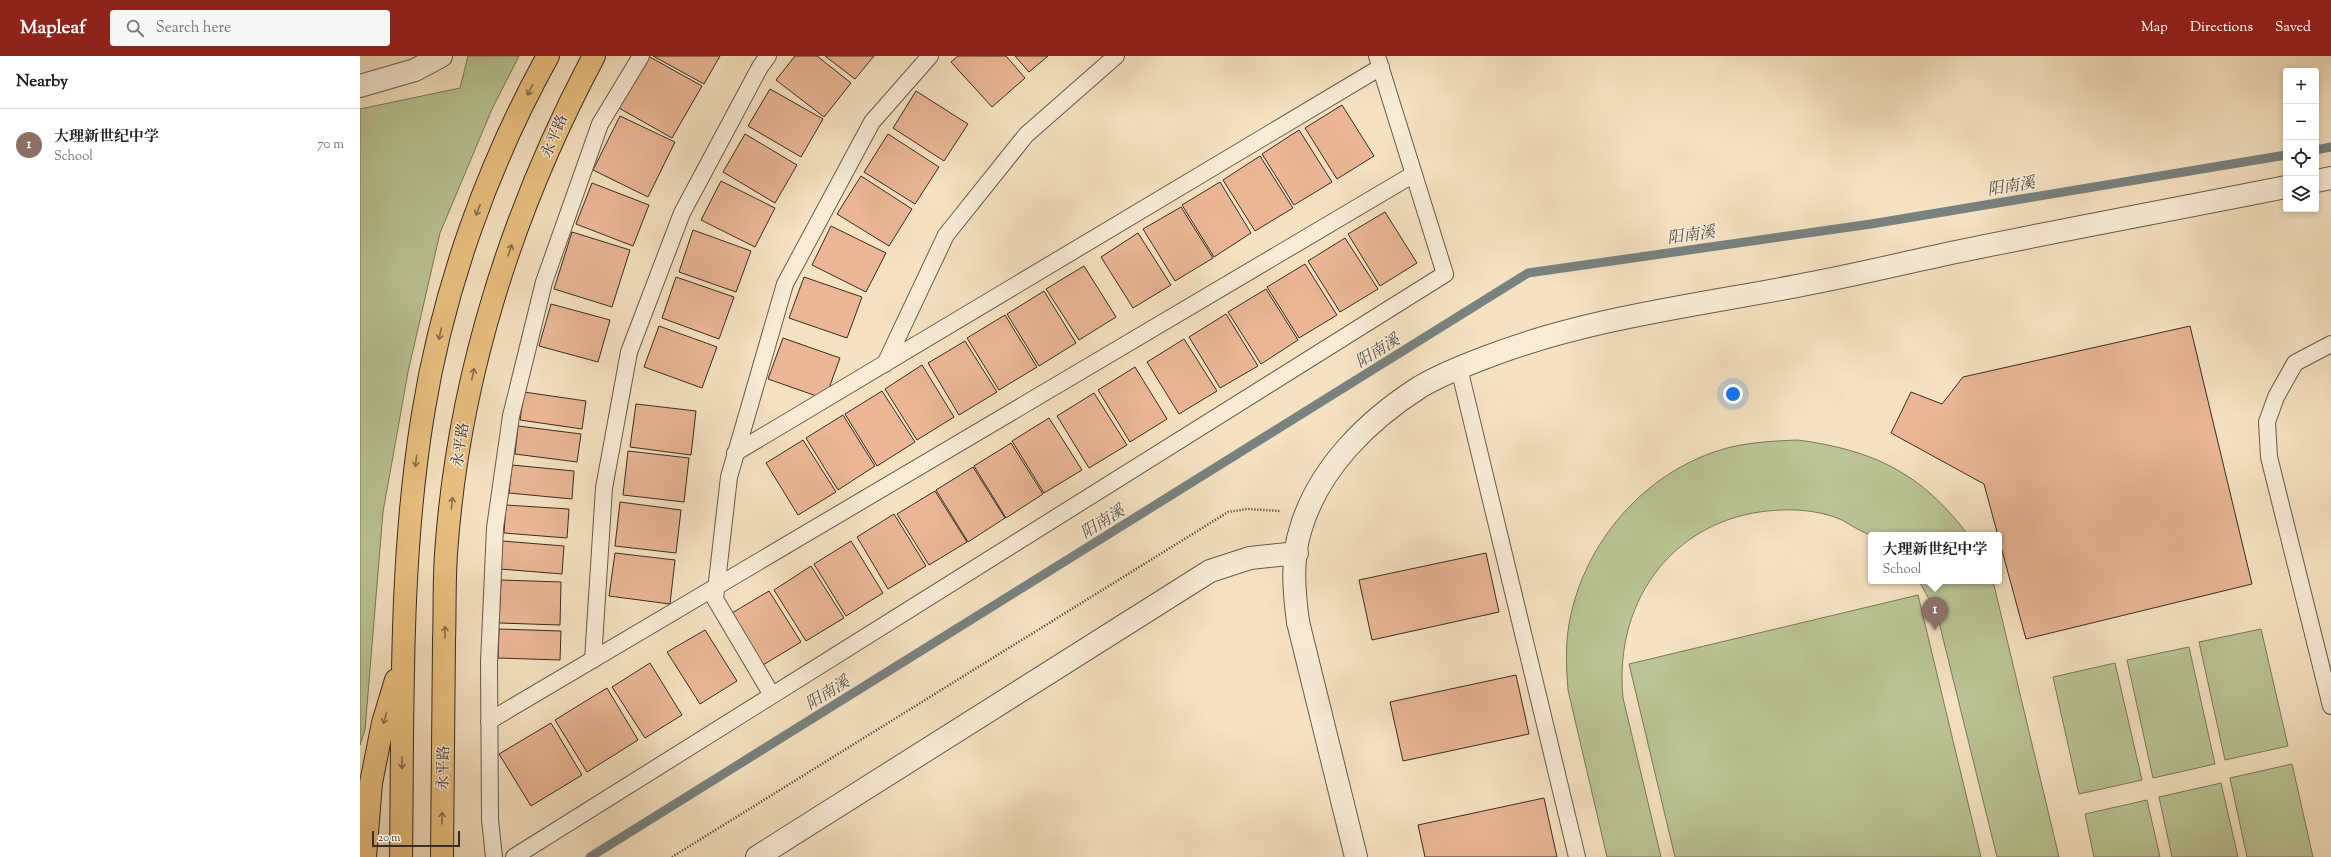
<!DOCTYPE html>
<meta charset="utf-8">
<style>
body{margin:0;font-family:"Sorts Mill Goudy","Noto Serif SC",serif;background:#f6f6f6;color:#222}
.controls{position:absolute;right:12px;top:12px;display:grid;overflow:hidden;border-radius:4px;box-shadow:0 2px 6px #0003}
.controls button{width:36px;height:36px;display:grid;place-items:center;padding:0;border:0;border-bottom:1px solid #e0e0e0;background:#fff;color:#222;font:20px sans-serif}
.scale{position:absolute;left:12px;bottom:10px;width:88px;box-sizing:border-box;padding-left:4px;border:2px solid #382c24;border-top:0;font-size:11px;line-height:14px;white-space:nowrap;color:#382c24;-webkit-text-stroke:3px #f8ecd7;paint-order:stroke}
.you{position:absolute;left:1373px;top:338px;width:14px;height:14px;margin:-10px;border:3px solid #fff;border-radius:50%;background:#1a73e8;box-shadow:0 0 0 6px #1a73e833}
.badge{display:grid;place-items:center;width:26px;height:26px;border-radius:50%;background:#8f2418;color:#fff;font-size:13px;font-weight:700}
.pin{position:absolute;translate:-50% -33px;filter:drop-shadow(0 1px 2px #0008)}
.pin::after{content:'';position:absolute;top:21px;width:14px;height:12px;background:inherit;clip-path:polygon(0 0,100% 0,50% 100%)}
.popup{position:absolute;left:1508px;top:476px;width:134px;height:52px;box-sizing:border-box;display:grid;place-content:center;border-radius:4px;background:#fff;filter:drop-shadow(0 1px 3px #0005);font-size:13px;white-space:nowrap;color:#767676}
.popup b{font-size:15px;color:#222}
.popup::after{content:'';position:absolute;left:50%;top:100%;margin-left:-8px;border:8px solid transparent;border-top-color:#fff}
.list{margin:0;padding:0;list-style:none}
h2{display:flex;justify-content:space-between;align-items:center;height:52px;margin:0;padding:0 16px;font-size:17px}
h2 small{font-size:13px;font-weight:400;color:#767676}
.list li{display:grid;grid-template-columns:26px 1fr auto;gap:12px;align-items:center;box-sizing:border-box;height:72px;padding:0 16px;border-top:1px solid #e0e0e0}
.list b{display:block;font-size:15px;white-space:nowrap}
.list p{margin:0;font-size:13px;white-space:nowrap;color:#767676}
.list em{font-size:13px;font-style:normal;color:#767676}
.icon{flex:none;width:22px;height:22px;fill:none;stroke:currentColor;stroke-width:2;stroke-linecap:round;stroke-linejoin:round}
.map{position:relative;flex:none;width:1971px;height:801px;overflow:hidden}
header{display:flex;align-items:center;gap:24px;box-sizing:border-box;height:56px;padding:0 20px;background:#8f2418;color:#fff}
header strong{font-size:19px}
nav{display:flex;gap:22px;margin-inline-start:auto;font-size:14px}
.search{width:280px;height:36px;background:#f6f6f6;display:flex;align-items:center;gap:10px;box-sizing:border-box;padding:0 14px;border-radius:4px;color:#767676;font-size:15px}
main{display:flex}
aside{flex:1;background:#fff}
.map>svg:first-child{display:block}
.green{fill:#bac494;stroke:#79785c}
.lines{fill:none;stroke-linecap:round;stroke-linejoin:round}
.stream{stroke:#788280;stroke-width:9}
.building{fill:#eab695;stroke:#382c24}
.service-casing{stroke:#675a4b;stroke-width:18}
.minor-casing{stroke:#675a4b;stroke-width:24}
.tertiary-casing{stroke:#675a4b;stroke-width:24}
.primary-casing{stroke:#382c24;stroke-width:24}
.path{stroke:#382c24;stroke-width:2.5;stroke-dasharray:1 2;stroke-linecap:butt}
.service{stroke:#f8ecd7;stroke-width:16}
.minor{stroke:#f8ecd7;stroke-width:22}
.tertiary{stroke:#f8ecd7;stroke-width:22}
.primary{stroke:#eac180;stroke-width:22}
.oneway{stroke:#886f4d}
.labels{text-anchor:middle;stroke-width:3;stroke-linejoin:round;paint-order:stroke}
.street-label{font-size:15px;fill:#382c24;stroke:#f8ecd7}
.water-label{font-size:16px;font-style:italic;fill:#52504a;stroke:#f8ecd7}
</style>
<header>
<strong>Mapleaf</strong>
<div class="search"><svg class="icon" aria-label="search" viewBox="0 0 24 24"><circle cx="10" cy="10" r="6"/><path d="M15 15l6 6"/></svg>Search here</div>
<nav><a>Map</a><a>Directions</a><a>Saved</a></nav>
</header>
<main>
<aside>
<h2>Nearby<small></small></h2>
<ul class="list">
<li><span class="badge" style="background:#8d6e63">1</span><div><b>大理新世纪中学</b><p>School</p></div><em>70 m</em></li>
</ul>
</aside>
<div class="map">
<svg width="1971" height="801" viewBox="0 0 1971 801">
<rect width="100%" height="100%" fill="#f5e2c1"/>
<filter id="stains"><feTurbulence type="fractalNoise" baseFrequency=".005" numOctaves="4"/><feColorMatrix values="0 0 0 0 .2 0 0 0 0 .09 0 0 0 0 .02 0 0 0 .5 -.17"/></filter>
<radialGradient id="worn" r=".72"><stop offset=".6" stop-color="#630" stop-opacity="0"/><stop offset="1" stop-color="#630" stop-opacity=".3"/></radialGradient>
<path class="green" d="M108,0H159L132,53L80,177L48,316L23,456L5,674L0,689V53L100,32Z
M1438,384C1513,394 1562,417 1608,479C1585,479 1562,479 1538,479C1530,479 1519,481 1511,479C1505,478 1489,468 1482,464C1464,456 1441,453 1422,454C1318,457 1253,541 1263,642L1301,801H1247L1208,634C1206,609 1205,583 1211,558C1229,479 1291,411 1371,391C1393,386 1415,385 1438,384Z
M1559,525H1633L1699,801H1637L1577,558Z
M1558,539L1621,801H1315L1269,608Z
M1901,573L1928,690L1865,704L1839,586Z
M1829,591L1855,708L1793,722L1767,604Z
M1755,607L1782,724L1719,738L1693,621Z
M1932,708L1953,801H1887L1870,722Z
M1861,727L1878,801H1812L1799,741Z
M1787,744L1800,801H1734L1725,758Z"/>
<g class="lines">
<path class="stream" d="M1956,94L1971,91
M230,801L1168,217L1511,168L1926,99"/>
</g>
<path class="building" d="M288,0L342,30L312,82L259,52Z
M293,0H360L344,28Z
M435,0H457L491,27L464,61L416,24Z
M465,0H514L495,23Z
M598,0H646L665,22L632,51L591,6Z
M655,0H688L669,16Z
M410,33L463,63L441,101L388,70Z
M556,35L608,68L584,105L533,72Z
M982,49L1014,100L977,123L945,72Z
M260,60L315,86L288,141L233,114Z
M939,74L972,126L934,149L902,98Z
M385,78L437,109L415,147L363,116Z
M528,78L579,111L555,148L504,116Z
M900,100L933,152L895,175L863,124Z
M501,120L552,153L529,190L477,158Z
M361,125L415,152L395,191L341,164Z
M860,126L891,177L854,201L822,149Z
M232,127L289,149L273,190L216,168Z
M821,151L853,202L815,225L783,173Z
M1025,156L1057,207L1020,230L988,178Z
M471,170L526,197L506,236L452,209Z
M333,174L391,195L376,236L319,216Z
M212,176L270,194L252,251L194,233Z
M778,177L811,229L773,252L741,201Z
M985,182L1018,233L980,256L948,205Z
M945,208L977,259L939,282L907,231Z
M724,210L756,261L719,284L686,233Z
M316,221L374,241L359,283L302,262Z
M444,221L502,241L487,282L429,262Z
M906,233L938,284L901,308L868,256Z
M684,235L716,287L679,310L647,258Z
M191,248L250,264L238,306L179,290Z
M866,258L898,310L860,332L829,281Z
M645,259L677,311L639,334L607,282Z
M299,270L357,291L342,332L284,311Z
M1830,270L1892,528L1666,583L1624,428L1531,377L1551,336L1582,348L1603,321Z
M423,282L480,302L465,343L408,323Z
M824,283L857,335L819,358L787,306Z
M605,285L637,336L599,359L568,307Z
M562,309L594,361L557,384L525,333Z
M775,311L807,363L770,386L738,334Z
M522,335L555,386L517,410L485,358Z
M164,336L226,345L222,373L160,364Z
M734,337L767,389L729,412L697,360Z
M276,348L336,355L331,399L270,391Z
M483,359L515,410L478,434L446,382Z
M689,362L722,414L684,437L652,385Z
M158,370L221,378L217,406L155,398Z
M443,384L476,436L438,459L406,407Z
M651,387L683,438L646,462L614,410Z
M268,395L329,402L324,446L263,439Z
M152,409L214,415L212,443L149,437Z
M613,411L645,462L608,486L576,434Z
M575,435L607,486L569,509L537,458Z
M260,446L321,454L316,497L255,490Z
M146,449L209,453L207,482L144,477Z
M534,458L566,510L528,533L497,481Z
M142,485L204,490L202,518L140,513Z
M491,485L523,537L486,560L454,508Z
M255,497L315,504L310,548L249,540Z
M1126,497L1139,556L1012,584L999,524Z
M451,510L484,562L446,585L414,534Z
M141,524L201,526L200,569L139,567Z
M409,535L441,586L403,609L372,557Z
M139,573L201,575L200,604L138,602Z
M345,574L377,625L340,648L307,596Z
M290,607L322,659L285,682L252,631Z
M1156,619L1169,678L1043,705L1030,646Z
M247,632L278,684L227,716L195,664Z
M191,667L222,719L171,750L139,698Z
M1184,742L1197,801H1065L1058,769Z"/>
<g class="lines">
<g class="service-casing">
<path id="service" d="M1971,288L1935,307L1916,341L1907,366L1909,401L1971,650
M525,308L586,179L666,79L756,0
M1099,312L1217,801
M375,397L1021,11
M233,604L244,432L269,296L322,157L400,11L408,0
M412,639L355,543L369,421L425,228L512,66L570,0
M129,665L1054,118
M134,801L130,764L129,606L135,472L151,360L184,226L240,68L281,0
M154,801L1085,218L1017,0"/>
</g>
<g class="minor-casing">
<path id="minor" d="M0,30L55,14L81,0
M1956,125L1971,122
M938,566C934,536 931,502 941,472C959,412 1008,364 1060,331C1080,319 1103,310 1124,302C1229,261 1342,249 1452,227C1500,218 1548,206 1596,196C1706,173 1816,153 1926,131
M397,801L850,515L890,502L937,497"/>
</g>
<g class="tertiary-casing">
<path id="tertiary" d="M938,566L996,801"/>
</g>
<g class="primary-casing">
<path id="primary" d="M5,801L11,727L23,667L36,624
M41,801C43,654 39,504 63,358C83,234 127,110 188,0
M82,801C82,729 83,657 84,585C85,556 84,527 86,498C98,323 152,154 234,0"/>
</g>
<path class="path" d="M312,801L868,456L887,453L920,455"/>
<use href="#service" class="service"/>
<use href="#minor" class="minor"/>
<use href="#tertiary" class="tertiary"/>
<use href="#primary" class="primary"/>
</g>
<defs><path id="oneway-shaft" d="M-6 0H5M1.5-3L5.5 0L1.5 3" fill="none" stroke-width="1.6" stroke-linecap="round" stroke-linejoin="round"/></defs>
<g class="oneway">
<use href="#oneway-shaft" transform="translate(170 34) rotate(116)"/>
<use href="#oneway-shaft" transform="translate(118 154) rotate(111)"/>
<use href="#oneway-shaft" transform="translate(150 194) rotate(-71)"/>
<use href="#oneway-shaft" transform="translate(80 278) rotate(102)"/>
<use href="#oneway-shaft" transform="translate(113 318) rotate(-78)"/>
<use href="#oneway-shaft" transform="translate(56 405) rotate(97)"/>
<use href="#oneway-shaft" transform="translate(92 447) rotate(-84)"/>
<use href="#oneway-shaft" transform="translate(85 576) rotate(-89)"/>
<use href="#oneway-shaft" transform="translate(25 662) rotate(106)"/>
<use href="#oneway-shaft" transform="translate(42 707) rotate(91)"/>
<use href="#oneway-shaft" transform="translate(82 762) rotate(-89)"/>
</g>
<g class="labels">
<g class="street-label">
<text transform="translate(194 80) rotate(-67)" y="5">永平路</text>
<text transform="translate(100 389) rotate(-81)" y="5">永平路</text>
<text transform="translate(83 712) rotate(-89)" y="5">永平路</text>
</g>
<g class="water-label">
<text transform="translate(1651 129) rotate(-9)" y="6">阳南溪</text>
<text transform="translate(1331 178) rotate(-8)" y="6">阳南溪</text>
<text transform="translate(1017 294) rotate(-32)" y="6">阳南溪</text>
<text transform="translate(742 465) rotate(-32)" y="6">阳南溪</text>
<text transform="translate(467 636) rotate(-32)" y="6">阳南溪</text>
</g>
</g>
<rect width="100%" height="100%" filter="url(#stains)"/>
<rect width="100%" height="100%" fill="url(#worn)"/>
</svg>
<div class="controls">
<button>+</button>
<button>−</button>
<button><svg class="icon" aria-label="locate" viewBox="0 0 24 24"><circle cx="12" cy="12" r="6"/><path d="M12 2v4M12 18v4M2 12h4M18 12h4"/></svg></button>
<button><svg class="icon" aria-label="layers" viewBox="0 0 24 24"><path d="M12 4l9 5-9 5-9-5zM3 14l9 5 9-5"/></svg></button>
</div>
<div class="scale">20 m</div>
<div class="you"></div>
<div class="pin badge" style="left:1575px;top:574px;background:#8d6e63">1</div>
<div class="popup"><b>大理新世纪中学</b>School</div>
</div>
</main>
